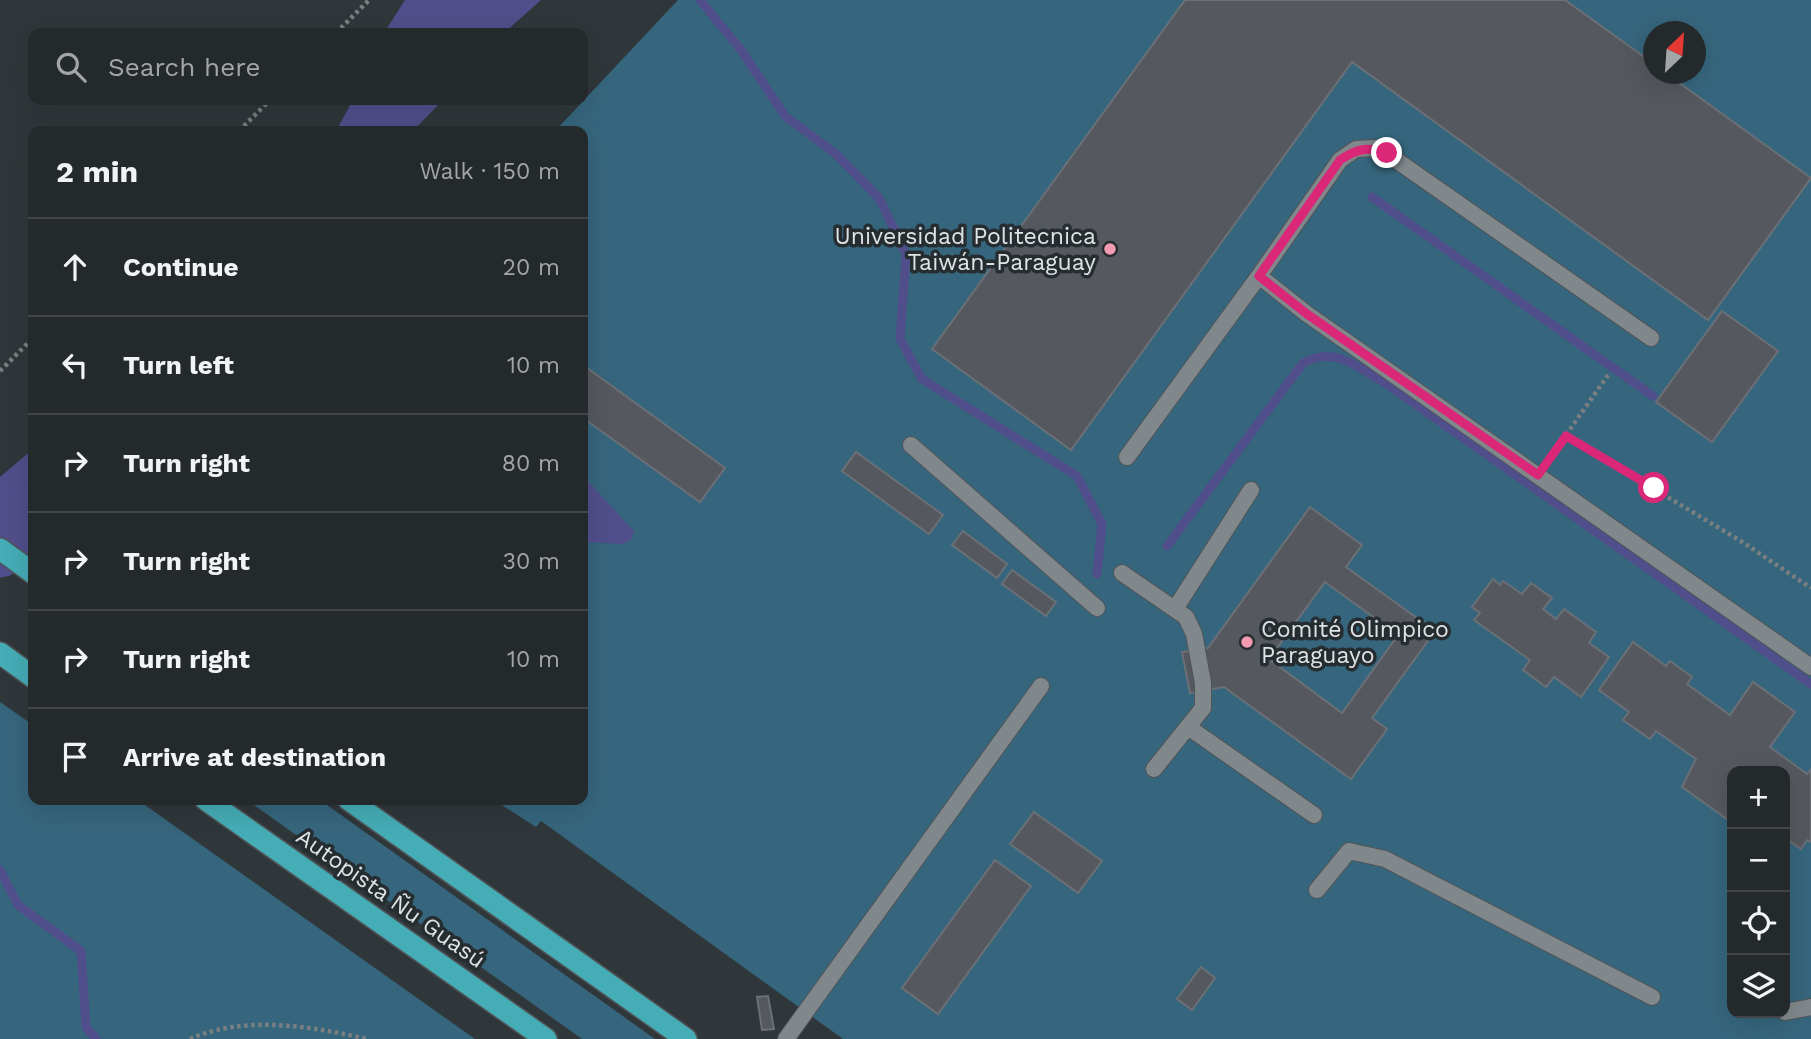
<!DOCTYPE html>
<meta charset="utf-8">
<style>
body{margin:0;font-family:"Work Sans",sans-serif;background:#303538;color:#f1f3f6}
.controls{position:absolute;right:21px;bottom:21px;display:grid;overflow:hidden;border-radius:14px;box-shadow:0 7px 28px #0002}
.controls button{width:63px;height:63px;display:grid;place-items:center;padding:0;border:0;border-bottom:2px solid #414548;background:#24292c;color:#f1f3f6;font:35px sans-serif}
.compass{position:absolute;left:1643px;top:21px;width:63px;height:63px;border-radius:50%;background:#24292c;box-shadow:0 7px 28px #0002;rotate:25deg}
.stop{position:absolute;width:21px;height:21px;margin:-16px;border:5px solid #db2777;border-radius:50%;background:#fff}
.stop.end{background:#db2777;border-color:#fff;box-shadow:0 2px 7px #0008}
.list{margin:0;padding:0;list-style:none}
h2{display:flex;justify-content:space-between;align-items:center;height:91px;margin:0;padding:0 28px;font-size:30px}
h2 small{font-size:23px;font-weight:400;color:#a3a6a9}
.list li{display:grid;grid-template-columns:46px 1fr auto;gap:21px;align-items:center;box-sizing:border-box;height:98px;padding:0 28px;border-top:2px solid #414548}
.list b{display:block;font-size:26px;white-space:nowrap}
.list em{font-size:23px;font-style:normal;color:#a3a6a9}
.icon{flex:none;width:38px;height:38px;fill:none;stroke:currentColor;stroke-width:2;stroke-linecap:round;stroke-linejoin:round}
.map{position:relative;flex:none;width:1811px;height:1039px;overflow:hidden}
.search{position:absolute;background:#24292c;box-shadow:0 7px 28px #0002;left:28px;top:28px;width:560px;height:77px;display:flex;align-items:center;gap:18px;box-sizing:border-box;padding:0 24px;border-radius:14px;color:#a3a6a9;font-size:26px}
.panel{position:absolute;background:#24292c;box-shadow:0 7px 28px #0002;left:28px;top:126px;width:560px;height:679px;border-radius:14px}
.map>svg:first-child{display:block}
.green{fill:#36667d;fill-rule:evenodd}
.water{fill:#504f8b}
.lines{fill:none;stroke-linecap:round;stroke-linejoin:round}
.stream{stroke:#504f8b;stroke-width:9}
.river{stroke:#504f8b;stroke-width:51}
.building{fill:#55595f;stroke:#6b7076;stroke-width:2;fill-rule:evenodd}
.service-casing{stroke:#505558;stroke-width:18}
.motorway-casing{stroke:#505558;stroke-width:24}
.path{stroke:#7a7f82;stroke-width:4.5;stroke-dasharray:3.5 3.5;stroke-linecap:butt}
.service{stroke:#80888c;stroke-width:16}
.motorway{stroke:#45adb6;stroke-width:21}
.route{stroke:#db2777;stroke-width:9}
.poi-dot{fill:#f19ab2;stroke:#262d30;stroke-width:2.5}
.labels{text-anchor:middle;stroke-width:7;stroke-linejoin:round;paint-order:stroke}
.poi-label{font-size:23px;fill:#dfe3e5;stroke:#262d30;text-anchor:end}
.street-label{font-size:23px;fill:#dfe3e5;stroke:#262d30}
</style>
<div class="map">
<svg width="1811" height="1039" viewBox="0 0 1811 1039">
<rect width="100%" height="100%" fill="#30373a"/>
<path class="green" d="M678,0H1811V1039H843L541,821L536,827L494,800H583V131H555ZM1654,32H1696V74H1654ZM1732,771H1785V1013H1732Z
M0,702L33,725V800H138L475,1039H0Z
M247,800H320L655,1039H582Z"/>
<path class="water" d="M405,0H541L504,33H384Z
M353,100H443L413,131H336Z
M33,449V537L0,514V477Z
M583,476L634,531L631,540L623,544L583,542Z"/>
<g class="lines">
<path class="stream" d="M700,0L741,50L785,116L836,154L879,198L906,254L900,339L922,379L1077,476L1102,524L1097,574
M1372,197L1653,396
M1167,546L1303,363C1336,345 1358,368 1387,384L1811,684
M0,870L18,905L81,951L86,1027L96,1039"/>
<path class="river" d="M0,552L33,509"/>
</g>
<path class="building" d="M1185,0H1565L1654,64V74H1667L1811,178L1708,320L1352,62L1071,450L932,349Z
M1722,311L1778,351L1712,442L1656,402Z
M583,365L725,468L700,502L583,418Z
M856,452L943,515L929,534L842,471Z
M1310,507L1362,545L1346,567L1435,631L1372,718L1387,729L1351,779L1224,687L1190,693L1182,652L1208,648ZM1325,582L1398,635L1342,713L1269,659Z
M963,531L1007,564L997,578L952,545Z
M1012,570L1056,602L1046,616L1002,584Z
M1493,579L1500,585L1503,581L1522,594L1531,583L1552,598L1543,609L1556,619L1564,609L1596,632L1589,643L1609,657L1581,697L1554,677L1546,687L1523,670L1530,660L1474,620L1480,613L1472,607Z
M1633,642L1666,666L1670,661L1692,677L1687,684L1730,715L1753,682L1795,712L1770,747L1807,774L1811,769V842L1807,840L1801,849L1785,838V771H1732V811L1727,819L1682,787L1696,759L1656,731L1650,739L1623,720L1629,712L1599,690Z
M1034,812L1102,861L1078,893L1010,844Z
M995,860L1031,886L938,1014L902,988Z
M1201,967L1215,978L1192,1010L1177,999Z
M768,996L774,1029L762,1030L757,997Z"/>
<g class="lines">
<g class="service-casing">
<path id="service" d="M1259,276L1340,160L1356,149L1374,148L1386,153L1651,338
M911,445L1097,608
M1127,457L1259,276L1307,314L1811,667
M1122,573L1186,617L1194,634L1203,683V708L1154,769
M1175,609L1251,490
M1188,727L1314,815
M1317,890L1349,851L1385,859L1652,997
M1785,1012L1811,1007
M786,1039L1041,686"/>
</g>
<g class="motorway-casing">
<path id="motorway" d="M0,549L33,573
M0,653L33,677
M206,800L546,1039
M349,800L686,1039"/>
</g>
<path class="path" d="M336,33L369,0
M239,131L270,100
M0,371L33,338
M1566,436L1744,543L1811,588
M1550,458L1608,375
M190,1039C244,1015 311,1026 367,1039"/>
<use href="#service" class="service"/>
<use href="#motorway" class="motorway"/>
</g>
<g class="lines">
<path class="route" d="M1387,153C1367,146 1357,149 1340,160L1259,276L1307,314L1538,475L1566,436L1654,488"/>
</g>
<g class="poi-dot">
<circle cx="1110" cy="249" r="7"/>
<circle cx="1247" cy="642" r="7"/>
</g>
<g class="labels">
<g class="poi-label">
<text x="1096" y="244">Universidad Politecnica<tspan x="1096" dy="26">Taiwán-Paraguay</tspan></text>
<text x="1261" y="637" text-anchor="start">Comité Olimpico<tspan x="1261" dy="26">Paraguayo</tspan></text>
</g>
<g class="street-label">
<text transform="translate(391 898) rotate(35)" y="8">Autopista Ñu Guasú</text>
</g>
</g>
</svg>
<div class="controls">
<button>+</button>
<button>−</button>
<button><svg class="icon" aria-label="locate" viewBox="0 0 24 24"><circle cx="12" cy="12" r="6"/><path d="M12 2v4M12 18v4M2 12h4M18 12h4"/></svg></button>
<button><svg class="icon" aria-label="layers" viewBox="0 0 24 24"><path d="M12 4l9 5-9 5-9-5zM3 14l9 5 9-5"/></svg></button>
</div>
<svg class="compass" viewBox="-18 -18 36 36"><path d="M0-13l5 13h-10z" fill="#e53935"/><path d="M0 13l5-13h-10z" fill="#a3a6a9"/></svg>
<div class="stop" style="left:1654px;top:488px"></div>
<div class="stop end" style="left:1387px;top:153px"></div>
<div class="search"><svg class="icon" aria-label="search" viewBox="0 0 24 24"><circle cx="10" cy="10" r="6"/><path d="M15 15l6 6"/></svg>Search here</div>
<section class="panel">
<h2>2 min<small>Walk · 150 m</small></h2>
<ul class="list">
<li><svg class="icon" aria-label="ahead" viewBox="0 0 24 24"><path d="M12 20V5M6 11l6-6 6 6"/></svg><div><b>Continue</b></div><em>20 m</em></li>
<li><svg class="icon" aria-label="left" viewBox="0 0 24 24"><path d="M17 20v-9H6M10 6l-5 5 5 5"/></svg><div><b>Turn left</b></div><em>10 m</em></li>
<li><svg class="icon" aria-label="right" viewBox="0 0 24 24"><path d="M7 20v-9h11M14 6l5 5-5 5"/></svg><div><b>Turn right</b></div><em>80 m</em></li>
<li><svg class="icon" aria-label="right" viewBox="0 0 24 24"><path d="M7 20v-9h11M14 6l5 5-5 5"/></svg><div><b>Turn right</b></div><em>30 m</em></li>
<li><svg class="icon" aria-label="right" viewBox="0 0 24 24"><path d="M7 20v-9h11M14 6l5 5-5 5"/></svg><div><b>Turn right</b></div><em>10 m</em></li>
<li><svg class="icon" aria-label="arrive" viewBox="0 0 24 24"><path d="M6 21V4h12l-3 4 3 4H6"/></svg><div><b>Arrive at destination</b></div></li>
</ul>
</section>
</div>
